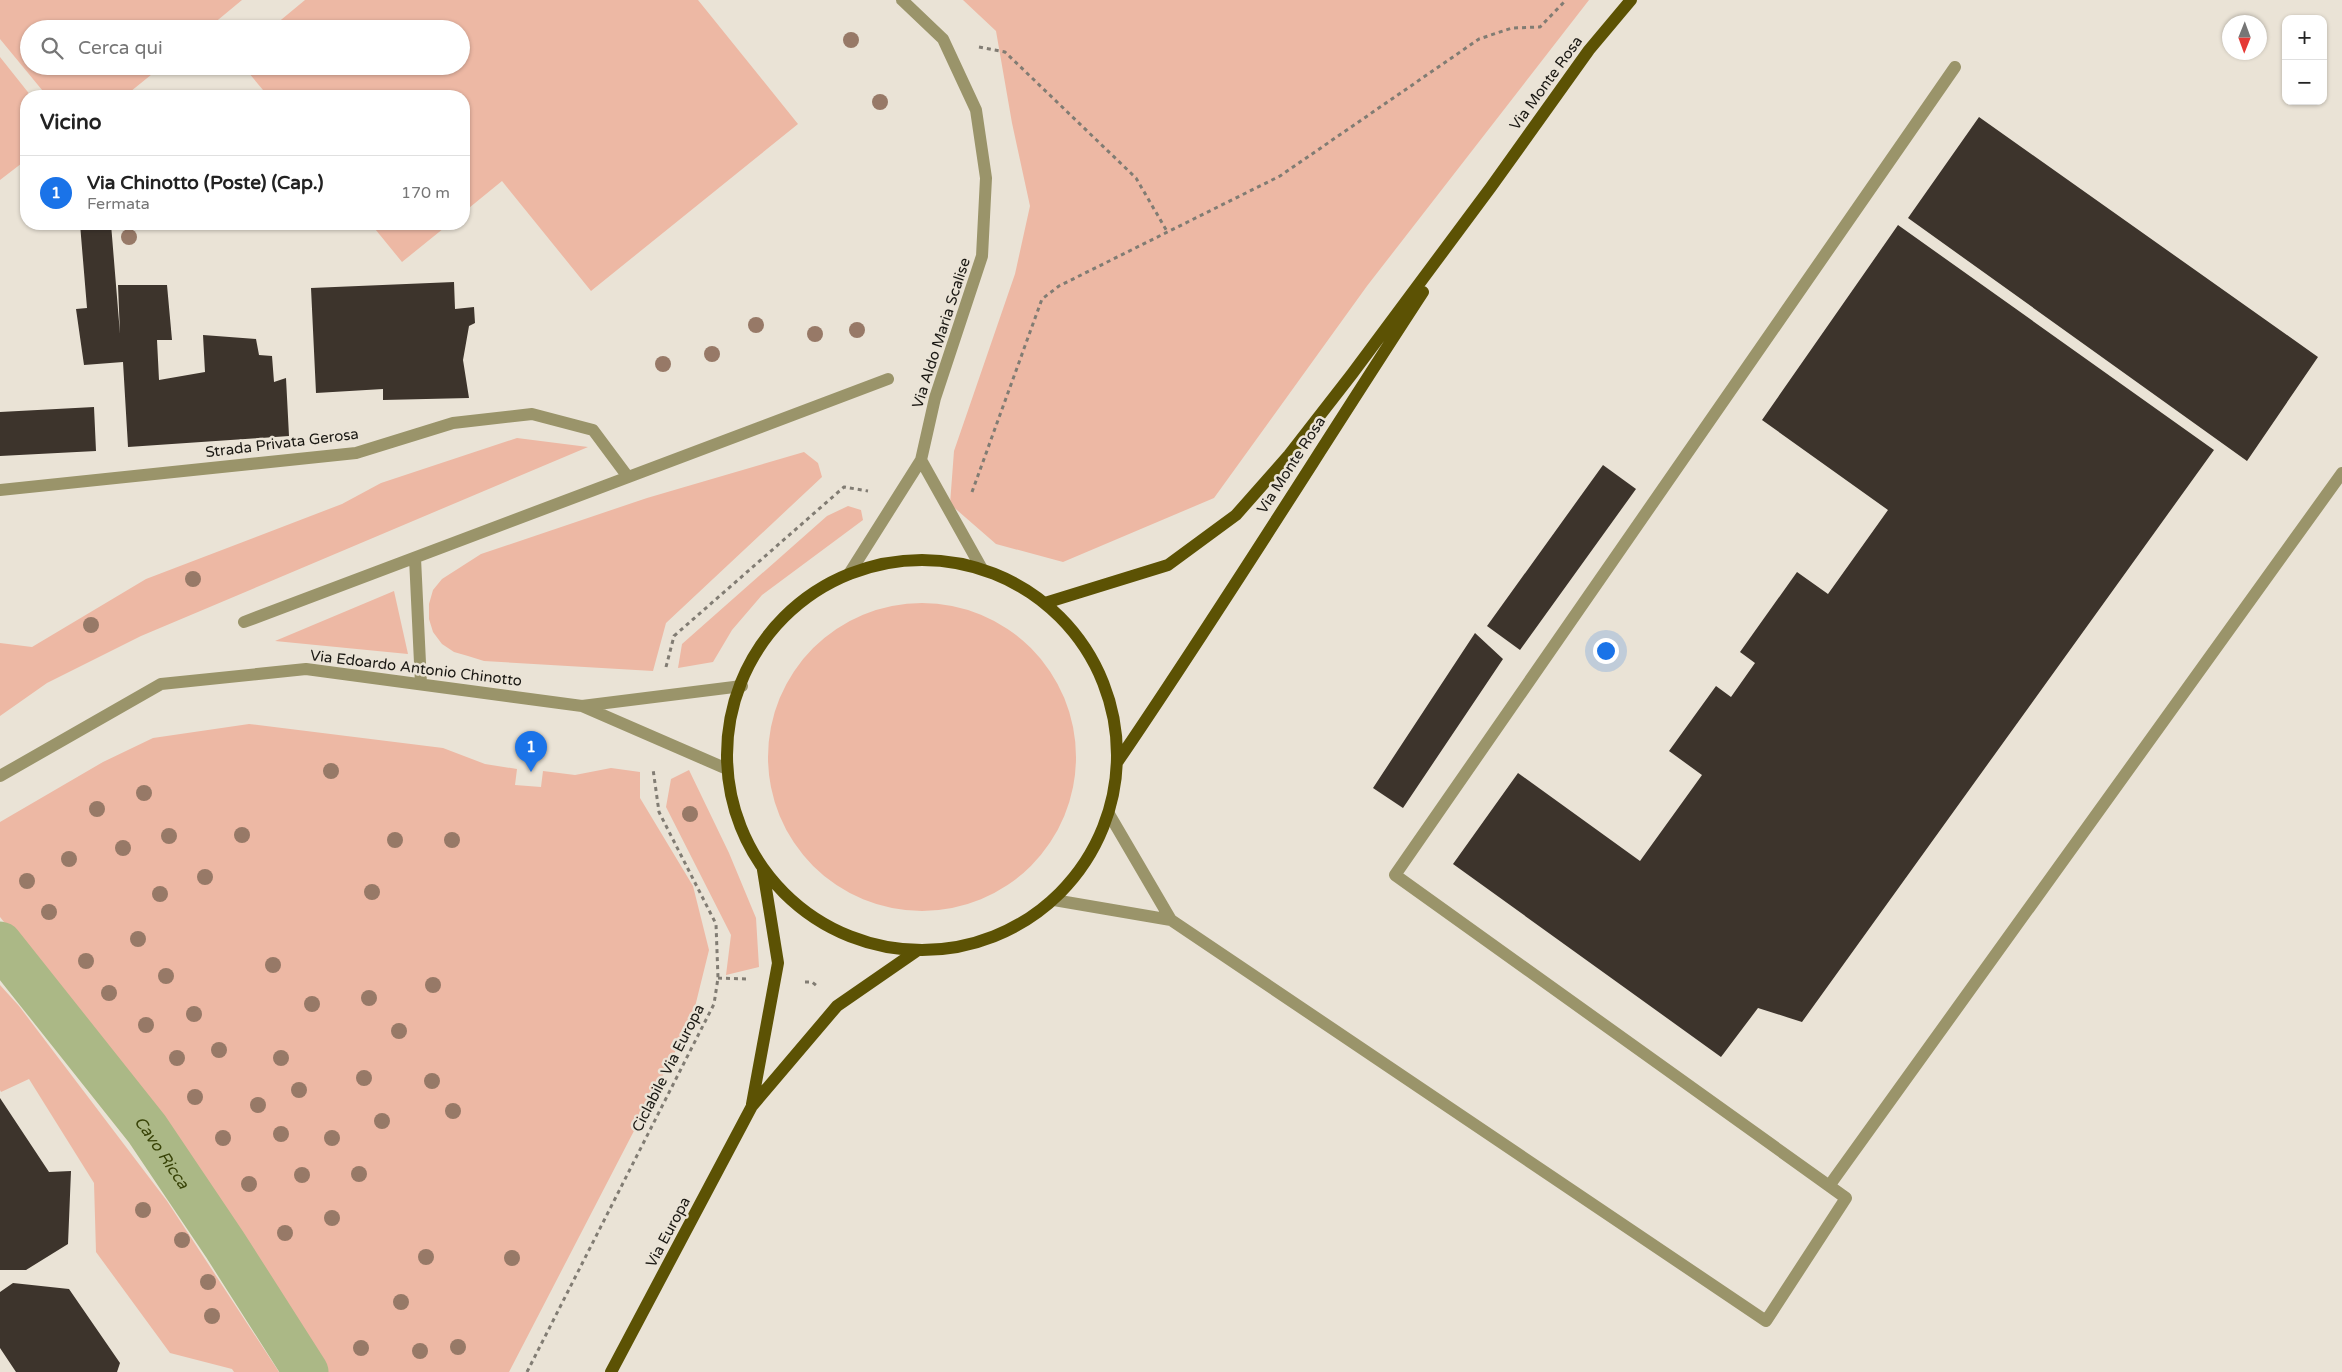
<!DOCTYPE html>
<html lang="it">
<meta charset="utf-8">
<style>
body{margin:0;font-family:"Varela Round",sans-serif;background:#f6f6f6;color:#222}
.controls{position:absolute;right:15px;top:15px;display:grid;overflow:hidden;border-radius:10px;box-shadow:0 1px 4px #0004}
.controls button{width:45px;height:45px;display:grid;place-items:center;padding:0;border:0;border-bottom:1px solid #e0e0e0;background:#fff;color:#222;font:25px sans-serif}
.compass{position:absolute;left:2222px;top:15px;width:45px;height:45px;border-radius:50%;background:#fff;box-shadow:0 1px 4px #0004;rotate:181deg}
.you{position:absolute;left:1605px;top:650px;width:18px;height:18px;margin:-12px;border:4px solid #fff;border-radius:50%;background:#1a73e8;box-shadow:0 0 0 8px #1a73e833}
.badge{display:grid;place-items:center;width:32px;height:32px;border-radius:50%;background:#1a73e8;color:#fff;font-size:16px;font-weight:700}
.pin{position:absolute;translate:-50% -41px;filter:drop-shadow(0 1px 2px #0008)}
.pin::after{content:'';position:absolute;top:26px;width:18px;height:15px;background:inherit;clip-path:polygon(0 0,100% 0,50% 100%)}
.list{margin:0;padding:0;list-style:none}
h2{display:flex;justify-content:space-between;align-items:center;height:65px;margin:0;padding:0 20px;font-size:21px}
h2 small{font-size:16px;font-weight:400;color:#767676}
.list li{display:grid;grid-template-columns:32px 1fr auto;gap:15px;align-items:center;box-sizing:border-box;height:75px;padding:0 20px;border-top:1px solid #e0e0e0}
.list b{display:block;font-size:19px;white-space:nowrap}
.list p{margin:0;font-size:16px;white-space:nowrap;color:#767676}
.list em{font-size:16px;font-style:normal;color:#767676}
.icon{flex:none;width:28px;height:28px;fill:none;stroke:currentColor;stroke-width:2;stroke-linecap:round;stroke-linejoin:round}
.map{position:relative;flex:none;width:2342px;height:1372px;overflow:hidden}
.search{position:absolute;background:#fff;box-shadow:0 1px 4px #0004;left:20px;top:20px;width:450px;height:55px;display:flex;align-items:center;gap:12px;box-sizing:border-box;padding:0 18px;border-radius:28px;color:#767676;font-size:19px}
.panel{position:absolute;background:#fff;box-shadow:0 1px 4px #0004;left:20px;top:90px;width:450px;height:140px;border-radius:20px}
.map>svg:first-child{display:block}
.green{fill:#edb8a4}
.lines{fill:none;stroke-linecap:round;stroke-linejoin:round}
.canal{stroke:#abb886;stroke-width:45}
.building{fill:#3d342c}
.path{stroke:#817c73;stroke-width:3;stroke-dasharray:4 4;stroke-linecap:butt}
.minor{stroke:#9a946a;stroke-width:12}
.major{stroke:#5c5204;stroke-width:12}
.tree{fill:#977967}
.labels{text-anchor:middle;stroke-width:5;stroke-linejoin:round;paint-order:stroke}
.street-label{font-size:15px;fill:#1a1813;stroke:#eae3d6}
.water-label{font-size:16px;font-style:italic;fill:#384307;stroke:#eae3d6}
</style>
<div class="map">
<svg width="2342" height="1372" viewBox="0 0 2342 1372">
<rect width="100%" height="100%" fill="#eae3d6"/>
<path class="green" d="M0,0H242L207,29H29V66H162L125,96H47L0,39Z
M305,0H698L798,124L591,291L502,181L464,212V96H268L243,66H461V29H270Z
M963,0H1589L1367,286L1214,498L1063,562L996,544L950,504L954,451L1015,274L1030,206L1012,123L996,31Z
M0,57L31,96H26V160L0,180Z
M371,224H449L402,262Z
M517,438L588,447L141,636L47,683L0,716V643L32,647L146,579L342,504L381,483Z
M804,452L818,463L822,477L666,623L653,671L484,661L468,656L454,652L442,644L433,632L429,619V604L433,590L442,579L481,554L647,498Z
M848,506L861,510L863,520L762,595L732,630L713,662L678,668L682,644L827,516Z
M394,591L408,654L275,641Z
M768 757a154 154 0 1 1 308 0a154 154 0 1 1-308 0Z
M249,724L443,748L485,764L517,769L515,785L541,787L543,771L575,775L611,768L640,772V798L693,886L709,950L692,1019L509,1372H327L262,1268L120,1068L0,917V822L103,762L153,738Z
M689,770L729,853L756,918L759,967L726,975L731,935L666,807L671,779Z
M0,985L19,1006L167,1201L279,1372H234L232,1369L170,1353L96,1252L94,1183L29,1079L1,1092L0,1090Z"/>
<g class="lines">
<path class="canal" id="s1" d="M0,944L147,1129L225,1245L306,1372"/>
</g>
<path class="building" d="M1979,117L2318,357L2247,461L1908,218Z
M80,224H111L120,334L118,285H167L172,340H157L159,380L205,372L203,335L256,339L259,355L272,356L274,382L286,378L289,436L128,447L123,362L84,365L76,309L87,308Z
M1898,225L2214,450L1802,1022L1758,1008L1721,1057L1453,864L1518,773L1640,861L1702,775L1669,751L1716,686L1731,697L1755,663L1740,652L1797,572L1828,594L1888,510L1762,420Z
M454,282L455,309L474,307L475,323L469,326L463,360L469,398L383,400V389L316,393L311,288Z
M94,407L96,451L0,456V412Z
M1603,465L1636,489L1520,650L1487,626Z
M1475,633L1503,659L1403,808L1373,788Z
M0,1098L49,1172L71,1171L68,1244L26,1270H0Z
M13,1283L69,1289L120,1363L117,1372H16L0,1348V1292Z"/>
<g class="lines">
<path class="path" d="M979,47L1005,52L1136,178L1168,233
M972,492L1042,299L1059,286L1280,176L1479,39L1512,28L1540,27L1566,0
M666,667L674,636L844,487L868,491
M718,978L746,979
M805,982H812L817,986
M527,1372L714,1004L718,978L716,924L659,812L653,769"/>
<path class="minor" d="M921,460L982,569
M0,490L356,453L453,423L532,414L593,430L628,477
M415,558L421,684
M849,574L921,460L935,398L982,256L986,178L976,110L943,39L902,0
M244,622L888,379
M582,706L727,769
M0,776L161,684L306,669L582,706L742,686
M1109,814L1171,920
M1054,900L1171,920L1766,1321L1846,1198L1395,875L1955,67
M1829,1186L2342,473"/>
<path class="major" d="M727 755a195 195 0 1 1 390 0a195 195 0 1 1-390 0Z
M1045,603L1168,565L1236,515L1289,455L1352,374L1491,187L1589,50L1631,0
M1118,761C1223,607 1321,448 1423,292
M752,1104L778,963L763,870
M611,1372L752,1106L837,1006L918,950"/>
</g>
<g class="tree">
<circle cx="851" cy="40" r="8"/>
<circle cx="880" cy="102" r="8"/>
<circle cx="129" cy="237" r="8"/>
<circle cx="756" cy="325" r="8"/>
<circle cx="857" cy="330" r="8"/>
<circle cx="815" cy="334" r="8"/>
<circle cx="712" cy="354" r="8"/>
<circle cx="663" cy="364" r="8"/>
<circle cx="193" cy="579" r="8"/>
<circle cx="91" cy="625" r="8"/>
<circle cx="331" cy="771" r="8"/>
<circle cx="144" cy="793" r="8"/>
<circle cx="97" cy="809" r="8"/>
<circle cx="690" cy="814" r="8"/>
<circle cx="242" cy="835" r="8"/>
<circle cx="169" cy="836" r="8"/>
<circle cx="395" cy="840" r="8"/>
<circle cx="452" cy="840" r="8"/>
<circle cx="123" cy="848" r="8"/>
<circle cx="69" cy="859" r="8"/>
<circle cx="205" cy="877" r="8"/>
<circle cx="27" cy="881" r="8"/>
<circle cx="372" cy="892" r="8"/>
<circle cx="160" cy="894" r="8"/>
<circle cx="49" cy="912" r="8"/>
<circle cx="138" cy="939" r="8"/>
<circle cx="86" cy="961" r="8"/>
<circle cx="273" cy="965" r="8"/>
<circle cx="166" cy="976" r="8"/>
<circle cx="433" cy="985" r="8"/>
<circle cx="109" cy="993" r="8"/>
<circle cx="369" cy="998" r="8"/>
<circle cx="312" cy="1004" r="8"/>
<circle cx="194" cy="1014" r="8"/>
<circle cx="146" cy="1025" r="8"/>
<circle cx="399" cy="1031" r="8"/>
<circle cx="219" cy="1050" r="8"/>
<circle cx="177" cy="1058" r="8"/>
<circle cx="281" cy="1058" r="8"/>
<circle cx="364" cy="1078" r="8"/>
<circle cx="432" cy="1081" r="8"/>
<circle cx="299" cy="1090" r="8"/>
<circle cx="195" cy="1097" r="8"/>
<circle cx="258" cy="1105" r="8"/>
<circle cx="453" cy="1111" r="8"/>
<circle cx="382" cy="1121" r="8"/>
<circle cx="281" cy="1134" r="8"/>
<circle cx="223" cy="1138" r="8"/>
<circle cx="332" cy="1138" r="8"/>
<circle cx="359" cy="1174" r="8"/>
<circle cx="302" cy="1175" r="8"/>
<circle cx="249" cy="1184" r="8"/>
<circle cx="143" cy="1210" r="8"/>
<circle cx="332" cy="1218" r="8"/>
<circle cx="285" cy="1233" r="8"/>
<circle cx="182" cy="1240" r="8"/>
<circle cx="426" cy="1257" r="8"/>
<circle cx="512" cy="1258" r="8"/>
<circle cx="208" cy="1282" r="8"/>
<circle cx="401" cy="1302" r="8"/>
<circle cx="212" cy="1316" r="8"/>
<circle cx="458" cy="1347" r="8"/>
<circle cx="361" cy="1348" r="8"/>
<circle cx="420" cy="1351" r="8"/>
</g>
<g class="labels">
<g class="street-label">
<text transform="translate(1546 83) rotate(-54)" y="5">Via Monte Rosa</text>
<text transform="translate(941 333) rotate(-72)" y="5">Via Aldo Maria Scalise</text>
<text transform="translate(282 443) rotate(-7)" y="5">Strada Privata Gerosa</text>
<text transform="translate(1291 465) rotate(-57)" y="5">Via Monte Rosa</text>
<text transform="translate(416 668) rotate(7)" y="5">Via Edoardo Antonio Chinotto</text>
<text transform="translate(668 1068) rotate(-63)" y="5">Ciclabile Via Europa</text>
<text transform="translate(668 1232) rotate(-62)" y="5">Via Europa</text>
</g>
<g class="water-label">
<text dy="6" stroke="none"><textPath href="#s1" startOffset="264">Cavo Ricca</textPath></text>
</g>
</g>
</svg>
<div class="controls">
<button>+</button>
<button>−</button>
</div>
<svg class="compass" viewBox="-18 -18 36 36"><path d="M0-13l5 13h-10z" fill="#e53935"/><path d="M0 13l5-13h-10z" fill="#767676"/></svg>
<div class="you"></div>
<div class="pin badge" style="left:531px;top:772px">1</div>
<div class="search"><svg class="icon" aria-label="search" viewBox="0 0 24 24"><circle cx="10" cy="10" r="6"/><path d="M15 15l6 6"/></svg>Cerca qui</div>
<section class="panel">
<h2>Vicino<small></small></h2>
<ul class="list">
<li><span class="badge">1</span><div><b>Via Chinotto (Poste) (Cap.)</b><p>Fermata</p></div><em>170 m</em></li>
</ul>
</section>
</div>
